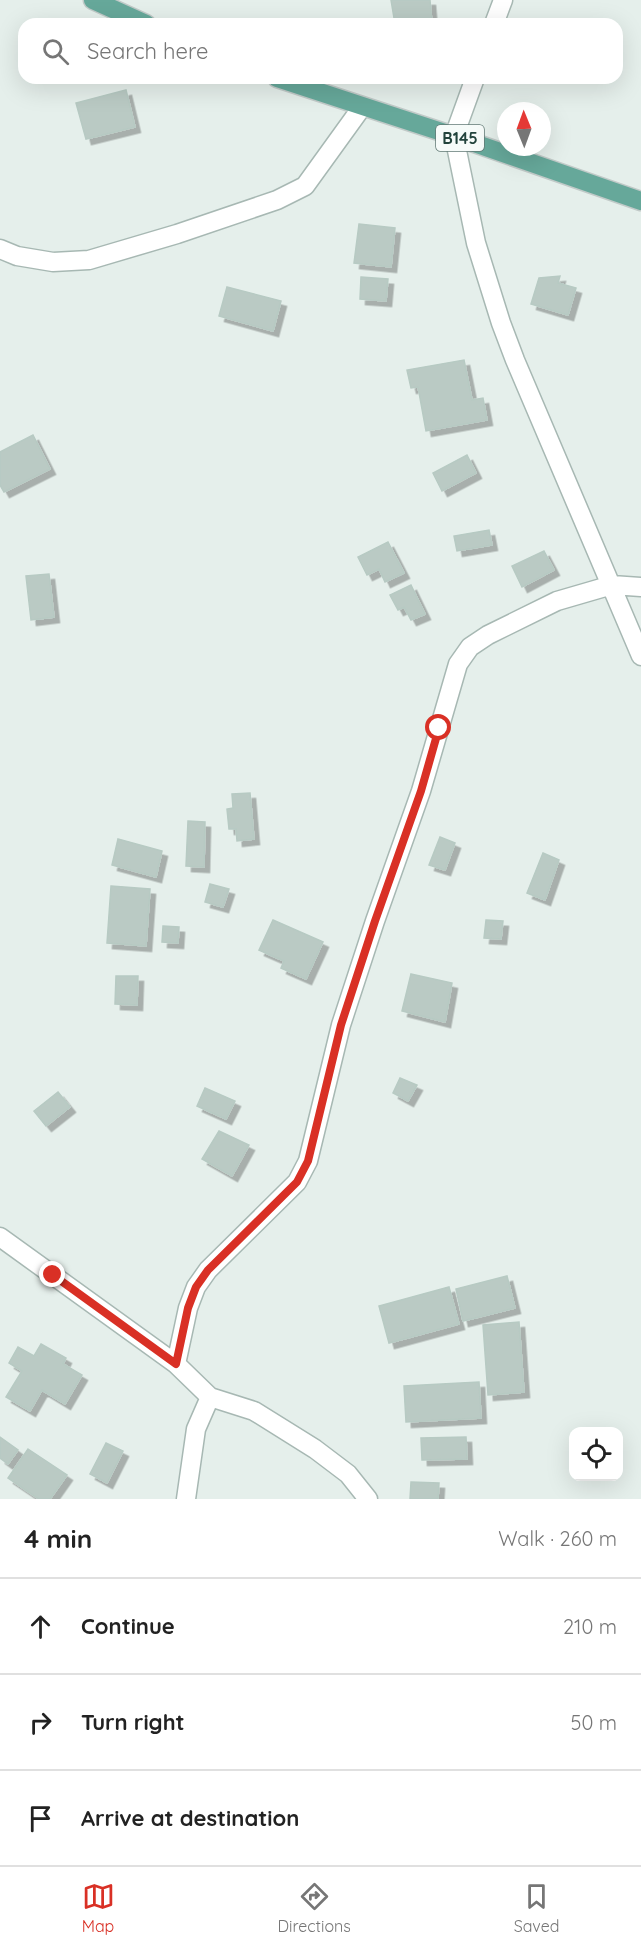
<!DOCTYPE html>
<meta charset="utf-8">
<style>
body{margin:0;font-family:Quicksand,sans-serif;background:#f2f2f2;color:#222}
.controls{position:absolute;right:18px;bottom:18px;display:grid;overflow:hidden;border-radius:12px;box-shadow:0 6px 24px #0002}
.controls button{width:54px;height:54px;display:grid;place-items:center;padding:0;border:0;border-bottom:2px solid #e0e0e0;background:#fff;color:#222;font:30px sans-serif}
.compass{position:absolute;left:497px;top:102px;width:54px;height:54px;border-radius:50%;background:#fff;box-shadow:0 6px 24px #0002;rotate:359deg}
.stop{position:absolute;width:18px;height:18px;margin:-14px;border:4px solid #d93025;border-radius:50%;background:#fff}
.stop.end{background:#d93025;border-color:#fff;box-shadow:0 2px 6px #0008}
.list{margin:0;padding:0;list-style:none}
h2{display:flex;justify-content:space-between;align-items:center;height:78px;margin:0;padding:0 24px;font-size:26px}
h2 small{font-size:20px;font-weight:400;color:#767676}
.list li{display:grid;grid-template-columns:39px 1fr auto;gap:18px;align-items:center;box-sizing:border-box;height:96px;padding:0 24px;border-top:2px solid #e0e0e0}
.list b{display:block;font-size:22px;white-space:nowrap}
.list em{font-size:20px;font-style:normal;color:#767676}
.icon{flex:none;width:33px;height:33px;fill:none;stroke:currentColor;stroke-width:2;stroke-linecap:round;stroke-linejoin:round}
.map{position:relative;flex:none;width:641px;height:1499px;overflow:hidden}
.search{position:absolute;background:#fff;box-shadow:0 6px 24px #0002;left:18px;right:18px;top:18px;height:66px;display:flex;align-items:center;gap:15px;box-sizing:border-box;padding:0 21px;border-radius:18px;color:#767676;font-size:22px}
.sheet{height:366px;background:#fff}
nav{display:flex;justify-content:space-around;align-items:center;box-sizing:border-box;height:84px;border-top:2px solid #e0e0e0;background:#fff;font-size:16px;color:#767676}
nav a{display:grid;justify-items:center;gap:3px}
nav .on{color:#d93025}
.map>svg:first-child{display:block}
.building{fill:#bacac4;stroke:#b7cac3;stroke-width:1.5;filter:url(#shadow)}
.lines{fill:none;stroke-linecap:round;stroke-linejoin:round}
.street-casing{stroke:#a7b8b3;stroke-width:21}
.primary-casing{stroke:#c1cac8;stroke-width:21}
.street{stroke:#fff;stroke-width:18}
.primary{stroke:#66a89a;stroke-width:18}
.route{stroke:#d93025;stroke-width:8}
.labels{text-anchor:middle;stroke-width:5;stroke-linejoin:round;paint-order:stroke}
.shield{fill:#f6fbf9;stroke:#627a75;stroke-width:1.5}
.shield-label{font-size:16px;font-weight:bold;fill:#22433c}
</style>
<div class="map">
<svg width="641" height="1499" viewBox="0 0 641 1499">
<defs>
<filter id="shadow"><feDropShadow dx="5.5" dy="5.5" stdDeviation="0" flood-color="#0004"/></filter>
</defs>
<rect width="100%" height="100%" fill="#e5efeb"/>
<path class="building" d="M391,0H430L432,24H395Z
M126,90L135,127L86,139L76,103Z
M359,224L395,228L391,267L354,263Z
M560,276L558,283L576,288L568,315L531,304L539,278Z
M361,277L388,279L386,301L360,299Z
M227,287L281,301L273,331L219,316Z
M464,360L472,400L483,398L487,420L426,431L418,387L411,388L407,370Z
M33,435L50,469L4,492L0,485V452Z
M467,455L476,473L442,491L433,473Z
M489,530L492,545L457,551L454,536Z
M388,542L404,573L385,582L379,569L367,575L358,557Z
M544,551L554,570L522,587L512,566Z
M49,574L54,617L31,620L26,576Z
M411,585L425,614L411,620L404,607L398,610L390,595Z
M250,793L254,839L237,841L236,829H229L227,809L233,808L232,794Z
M188,821L205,822L204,867L186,866Z
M440,837L455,843L445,870L429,865Z
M118,839L162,851L156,877L112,865Z
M543,853L559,860L545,900L527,893Z
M210,884L229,889L223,907L205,902Z
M111,886L150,889L146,946L107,943Z
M273,920L323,942L306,979L281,968L284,961L259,950Z
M486,920L503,921L501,939L484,938Z
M163,926L179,927L178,943L162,942Z
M411,974L452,983L445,1022L402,1011Z
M116,976H138L137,1005L115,1004Z
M400,1078L417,1085L408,1101L393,1093Z
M205,1088L235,1101L226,1119L197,1106Z
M58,1092L70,1107L46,1126L34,1111Z
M219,1131L249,1145L232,1176L202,1159Z
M507,1276L515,1308L463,1321L456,1289Z
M449,1287L459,1324L389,1343L379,1306Z
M519,1322L524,1392L488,1395L483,1325Z
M41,1344L66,1358L63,1364L82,1375L65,1404L42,1390L30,1411L6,1397L22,1371L9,1363L18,1347L34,1356Z
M479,1382L481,1418L406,1422L404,1386Z
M0,1437L18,1450L8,1464L0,1458Z
M466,1437L467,1459L422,1460L421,1438Z
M106,1443L123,1451L107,1483L90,1474Z
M28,1449L67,1475L50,1499H39L8,1478Z
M411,1482L439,1483L438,1499H410Z"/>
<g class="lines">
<g class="street-casing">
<path id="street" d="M494,24L503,0
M475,78L454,136L476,243L501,323L515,360L641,656
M0,249L17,256L53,262L89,260L177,234L277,200L305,186L362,107
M0,1237L176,1364L210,1397L254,1411L315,1449L348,1474L368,1499
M176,1364L188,1308L196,1287L208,1270L297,1182L308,1161L341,1025L375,921L421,791L458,664L470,647L488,635L557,601L612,585L641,587
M186,1499L196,1429L210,1397"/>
</g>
<g class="primary-casing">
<path id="primary" d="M93,0L146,24
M277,78L454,136L641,201"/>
</g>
<use href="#street" class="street"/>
<use href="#primary" class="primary"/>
</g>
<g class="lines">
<path class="route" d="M53,1275L176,1364L188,1308L196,1287L208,1270L297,1182L308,1161L341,1025L375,921L421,791L439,728"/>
</g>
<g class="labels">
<rect class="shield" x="436" y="125" width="48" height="26" rx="4.5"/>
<g class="shield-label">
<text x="460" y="144">B145</text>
</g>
</g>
</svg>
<div class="controls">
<button><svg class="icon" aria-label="locate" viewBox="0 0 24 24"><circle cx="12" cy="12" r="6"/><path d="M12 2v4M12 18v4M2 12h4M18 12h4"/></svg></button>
</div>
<svg class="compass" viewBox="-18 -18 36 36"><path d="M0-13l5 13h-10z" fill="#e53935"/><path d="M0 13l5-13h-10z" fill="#767676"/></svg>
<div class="stop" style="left:439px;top:728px"></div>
<div class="stop end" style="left:53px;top:1275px"></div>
<div class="search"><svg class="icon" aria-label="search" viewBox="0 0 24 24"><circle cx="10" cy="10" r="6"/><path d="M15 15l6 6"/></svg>Search here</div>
</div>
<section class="sheet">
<h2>4 min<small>Walk · 260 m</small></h2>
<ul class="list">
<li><svg class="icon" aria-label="ahead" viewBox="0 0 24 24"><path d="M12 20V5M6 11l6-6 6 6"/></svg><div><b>Continue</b></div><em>210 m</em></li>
<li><svg class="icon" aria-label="right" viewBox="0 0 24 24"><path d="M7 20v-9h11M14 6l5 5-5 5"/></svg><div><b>Turn right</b></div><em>50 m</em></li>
<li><svg class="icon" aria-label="arrive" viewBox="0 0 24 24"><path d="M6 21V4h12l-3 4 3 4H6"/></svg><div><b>Arrive at destination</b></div></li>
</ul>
</section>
<nav>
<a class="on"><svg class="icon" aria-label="map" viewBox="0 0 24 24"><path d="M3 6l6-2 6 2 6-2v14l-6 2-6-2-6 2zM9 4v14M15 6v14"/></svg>Map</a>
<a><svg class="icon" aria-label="directions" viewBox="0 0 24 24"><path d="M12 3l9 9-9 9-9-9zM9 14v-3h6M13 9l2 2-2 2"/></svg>Directions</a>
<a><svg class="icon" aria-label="saved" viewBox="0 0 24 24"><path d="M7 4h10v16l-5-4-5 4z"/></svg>Saved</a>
</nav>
